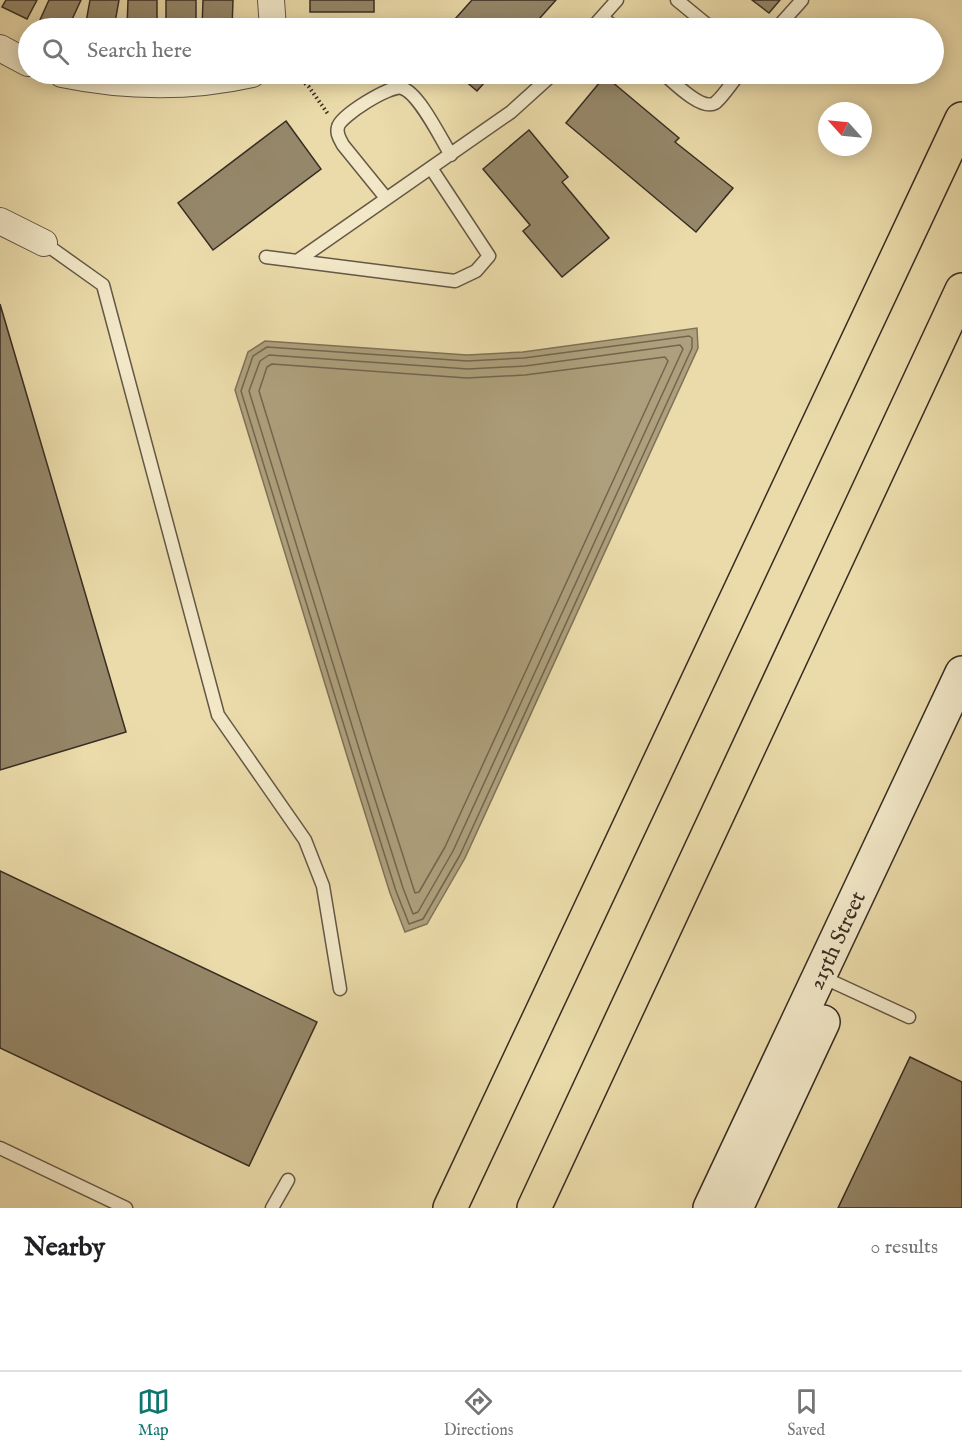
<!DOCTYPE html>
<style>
body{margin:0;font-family:"IM FELL English",serif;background:#f6f6f6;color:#202124}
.compass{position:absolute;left:818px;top:102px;width:54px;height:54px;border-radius:50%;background:#fff;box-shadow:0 3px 15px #0003;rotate:297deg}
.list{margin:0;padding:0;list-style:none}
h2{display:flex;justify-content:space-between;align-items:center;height:78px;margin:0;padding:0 24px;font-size:26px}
h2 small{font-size:20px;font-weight:400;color:#757577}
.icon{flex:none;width:33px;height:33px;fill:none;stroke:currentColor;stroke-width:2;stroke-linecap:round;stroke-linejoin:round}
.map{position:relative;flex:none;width:962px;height:1208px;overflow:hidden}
.search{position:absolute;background:#fff;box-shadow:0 3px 15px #0003;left:18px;right:18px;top:18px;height:66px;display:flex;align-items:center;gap:15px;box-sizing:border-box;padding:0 21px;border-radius:33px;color:#757577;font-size:22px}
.sheet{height:162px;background:#fff}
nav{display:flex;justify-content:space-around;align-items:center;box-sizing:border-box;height:84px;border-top:2px solid #e0e0e0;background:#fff;font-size:16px;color:#757577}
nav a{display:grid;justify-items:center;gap:3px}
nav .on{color:#0f766e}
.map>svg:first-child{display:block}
.water{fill:#aea07c;stroke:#7e7258;stroke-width:1.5}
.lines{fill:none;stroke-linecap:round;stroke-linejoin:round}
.shore{stroke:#726650;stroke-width:1.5}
.building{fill:#958769;stroke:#372d23;stroke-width:1.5}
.lane-casing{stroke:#645845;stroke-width:15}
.street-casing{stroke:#645845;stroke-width:28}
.secondary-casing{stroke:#372d23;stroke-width:36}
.highway-casing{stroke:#372d23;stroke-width:36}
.path{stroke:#372d23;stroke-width:4;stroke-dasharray:1.5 3;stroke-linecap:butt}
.lane{stroke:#f2e8c8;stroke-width:12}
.street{stroke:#f2e8c8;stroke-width:26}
.secondary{stroke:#f2e8c8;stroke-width:33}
.highway{stroke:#ebdbaa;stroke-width:33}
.labels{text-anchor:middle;stroke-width:4.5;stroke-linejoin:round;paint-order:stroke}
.street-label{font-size:22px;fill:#372d23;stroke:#f2e8c8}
</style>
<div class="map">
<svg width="962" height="1208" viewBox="0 0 962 1208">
<rect width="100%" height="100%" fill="#ebdbaa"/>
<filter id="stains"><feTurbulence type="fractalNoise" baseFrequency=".00333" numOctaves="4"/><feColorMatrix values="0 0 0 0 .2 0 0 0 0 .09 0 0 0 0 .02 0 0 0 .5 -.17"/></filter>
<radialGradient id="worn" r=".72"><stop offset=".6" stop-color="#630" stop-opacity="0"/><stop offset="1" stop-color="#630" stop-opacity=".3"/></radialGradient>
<path class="water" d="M697,328L698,348L465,858L427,924L405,932L390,893L348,759L235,390L248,352L265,341L467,355L523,352Z"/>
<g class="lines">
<path class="shore" d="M689,336L692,338V348L460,855L423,919L409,924L396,891L354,758L241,391L253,356L267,347L467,361L524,358Z
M680,345L683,349L453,851L418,912L413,914L403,888L361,755L249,391L260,361L269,355L468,369L525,366Z
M665,357L668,361L445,847L419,892L415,893L370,753L259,391L267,367L272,364L467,378L525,375Z"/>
</g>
<path class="building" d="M6,0H37L27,19L2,7Z
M49,0H81L68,28H54L39,22Z
M90,0H119L114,28H85Z
M128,0H157V28H127Z
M166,0H196V28H166Z
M203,0H233L232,28H202Z
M310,0H374V12H310Z
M472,0H556L531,28H447Z
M752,0H780L769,13Z
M457,74H492L477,91Z
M605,76L679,138L675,142L733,188L696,232L566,123Z
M286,121L321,169L213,250L178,203Z
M529,130L568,177L562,182L609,238L562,277L523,231L530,225L483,169Z
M0,304L126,732L0,770Z
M0,871L317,1022L249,1166L0,1048Z
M910,1057L962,1082V1208H838Z"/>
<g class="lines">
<g class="lane-casing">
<path id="lane" d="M677,0L711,28
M602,17L615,28
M592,28L617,0
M777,28L802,0
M664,74C673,82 702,111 715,103C722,98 733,81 739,74
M386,198L343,145C340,139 336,134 338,127C340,116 391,84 402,88C419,93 441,139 451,155
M44,243L103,285L218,715L305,840L323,886L340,989
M266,257L455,281L476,271L489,256L431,168
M297,261L511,112L553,74
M820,976L909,1017
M0,1148L126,1208
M272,1208L288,1180"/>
</g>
<g class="street-casing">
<path id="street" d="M271,0L273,28
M0,48L28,63
M62,74C125,87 190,88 252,74
M0,221L44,243"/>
</g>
<g class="secondary-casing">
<path id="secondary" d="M710,1208L962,673
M736,1208L823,1022"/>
</g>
<g class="highway-casing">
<path id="highway" d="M450,1208L962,119
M534,1208L962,290"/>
</g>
<path class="path" d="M295,74L309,87L328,114"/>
<use href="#lane" class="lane"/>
<use href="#street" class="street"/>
<use href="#secondary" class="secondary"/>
<use href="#highway" class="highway"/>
</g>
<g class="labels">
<g class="street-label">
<text transform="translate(836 940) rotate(-65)" y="8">215th Street</text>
</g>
</g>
<rect width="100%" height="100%" filter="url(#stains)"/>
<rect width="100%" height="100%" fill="url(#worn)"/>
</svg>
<svg class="compass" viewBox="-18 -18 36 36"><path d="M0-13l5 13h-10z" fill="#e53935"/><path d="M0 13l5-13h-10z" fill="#757577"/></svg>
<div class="search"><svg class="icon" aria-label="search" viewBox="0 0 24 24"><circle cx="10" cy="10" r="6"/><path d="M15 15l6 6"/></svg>Search here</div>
</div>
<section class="sheet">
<h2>Nearby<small>0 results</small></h2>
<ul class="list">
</ul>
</section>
<nav>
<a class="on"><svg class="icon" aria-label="map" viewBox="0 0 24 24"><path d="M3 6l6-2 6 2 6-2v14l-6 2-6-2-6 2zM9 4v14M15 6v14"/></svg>Map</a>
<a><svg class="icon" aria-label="directions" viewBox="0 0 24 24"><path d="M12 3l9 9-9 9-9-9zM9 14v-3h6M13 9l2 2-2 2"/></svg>Directions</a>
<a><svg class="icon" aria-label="saved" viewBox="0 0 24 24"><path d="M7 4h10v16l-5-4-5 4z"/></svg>Saved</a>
</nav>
